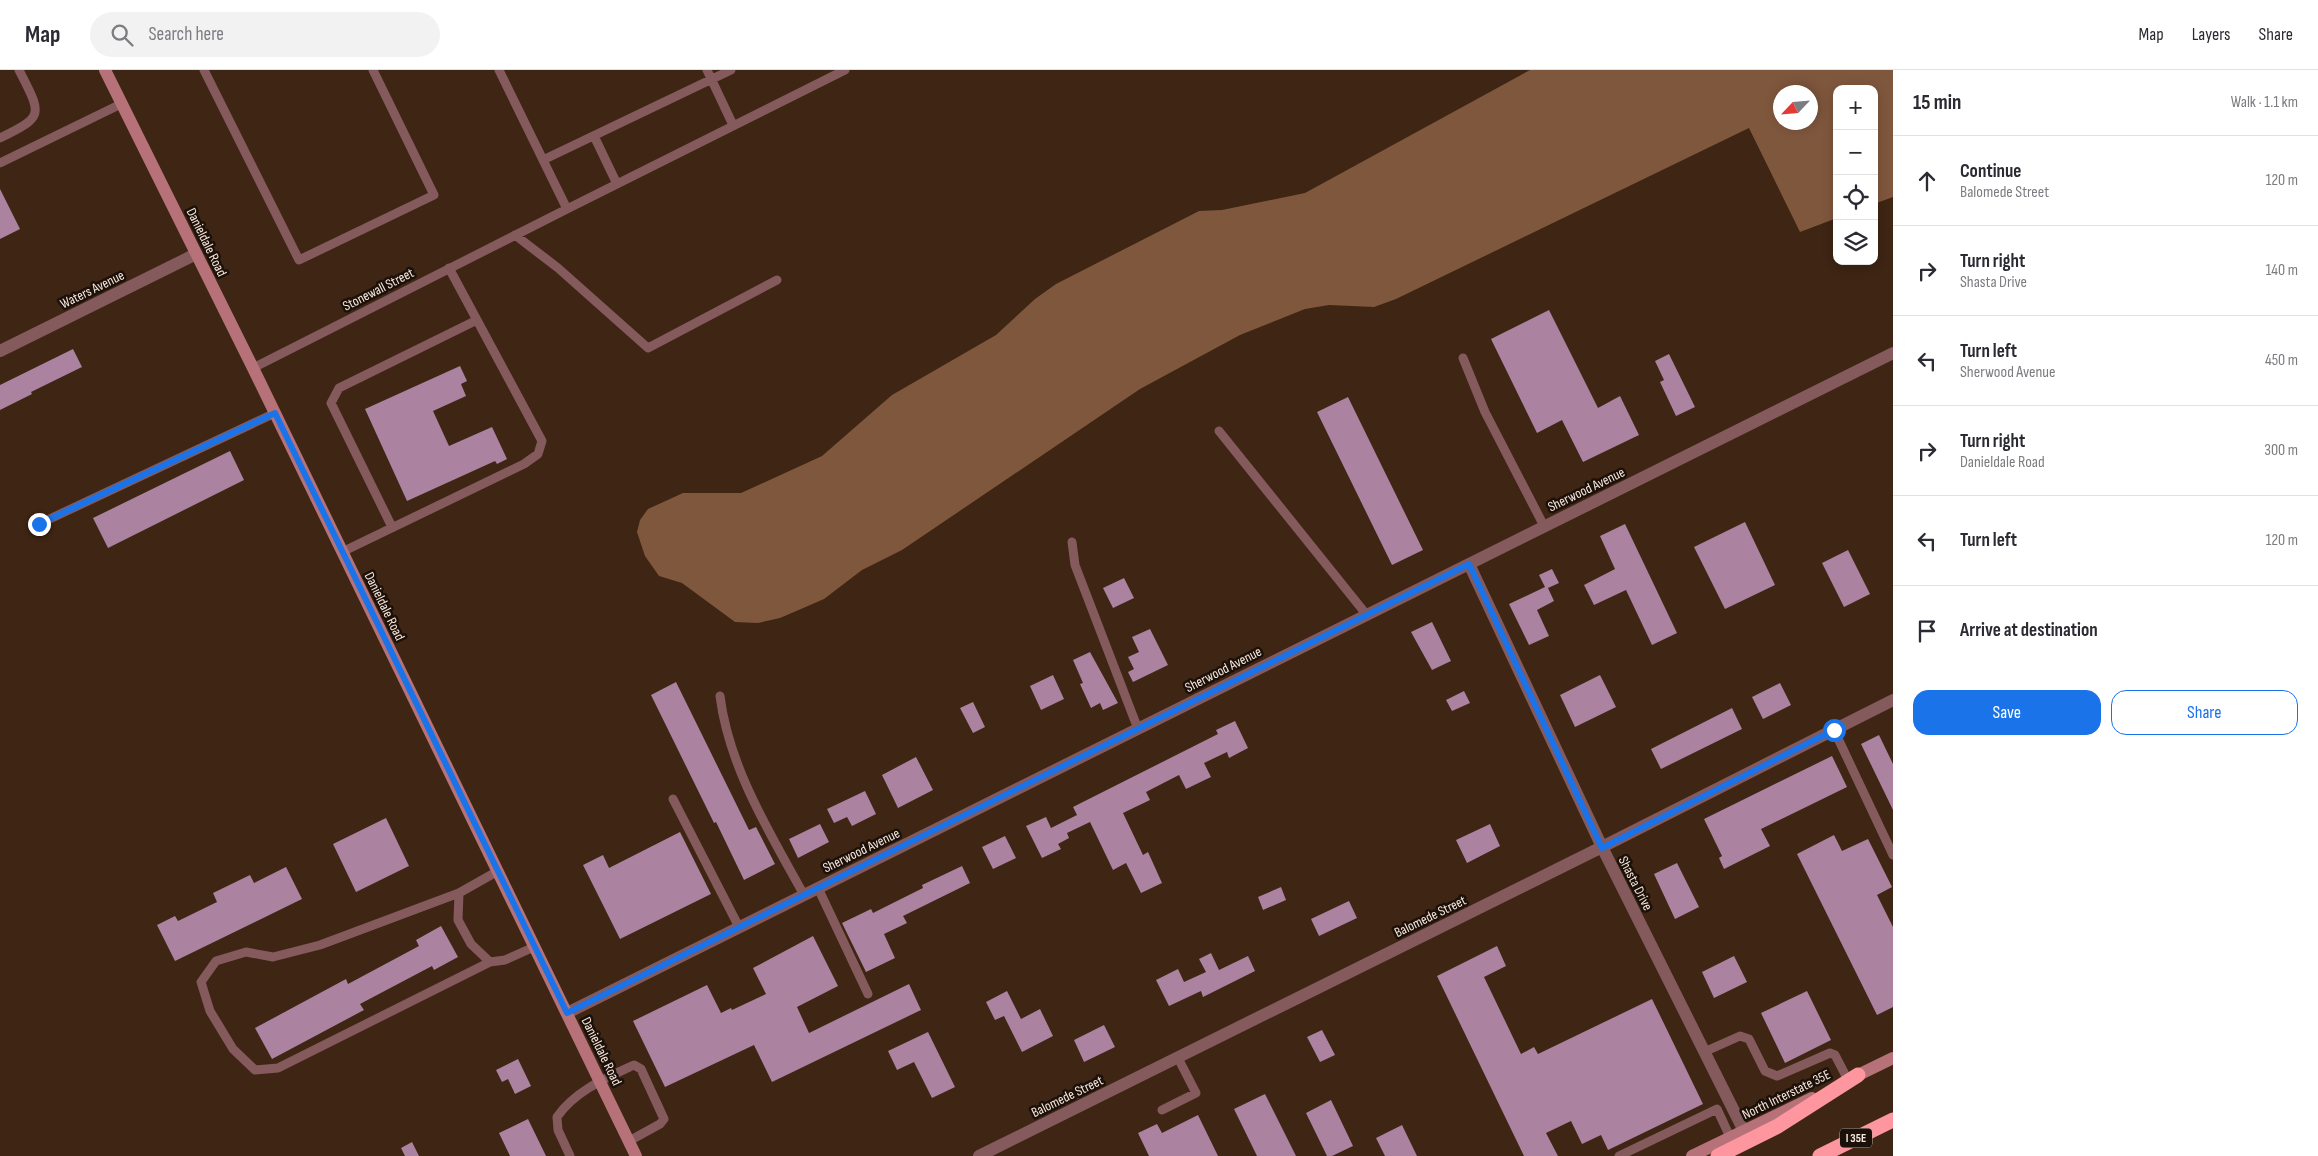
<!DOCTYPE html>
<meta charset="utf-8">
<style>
body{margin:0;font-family:"Sofia Sans Condensed",sans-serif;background:#f2f2f3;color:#2b2b33}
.controls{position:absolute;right:15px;top:15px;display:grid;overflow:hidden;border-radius:10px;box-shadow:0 2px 12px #0003}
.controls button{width:45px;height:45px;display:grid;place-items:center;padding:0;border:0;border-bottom:1px solid #e1e1e2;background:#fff;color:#2b2b33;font:25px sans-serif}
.compass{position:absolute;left:1773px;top:15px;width:45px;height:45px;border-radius:50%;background:#fff;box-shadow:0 2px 12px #0003;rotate:244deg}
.stop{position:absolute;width:15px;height:15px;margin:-11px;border:4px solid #1a73e8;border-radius:50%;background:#fff}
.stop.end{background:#1a73e8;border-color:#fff;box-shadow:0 1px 5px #0008}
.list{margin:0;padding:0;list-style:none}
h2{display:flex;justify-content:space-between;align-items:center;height:65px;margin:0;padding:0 20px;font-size:21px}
h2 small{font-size:16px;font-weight:400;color:#7c7c81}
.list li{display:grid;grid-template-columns:32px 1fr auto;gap:15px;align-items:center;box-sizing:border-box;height:90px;padding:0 20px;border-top:1px solid #e1e1e2}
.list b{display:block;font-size:19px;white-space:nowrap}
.list p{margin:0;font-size:16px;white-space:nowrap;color:#7c7c81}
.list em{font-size:16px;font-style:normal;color:#7c7c81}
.actions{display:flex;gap:10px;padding:15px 20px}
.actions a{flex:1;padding:11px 0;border:1px solid #1a73e8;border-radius:15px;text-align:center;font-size:18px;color:#1a73e8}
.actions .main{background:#1a73e8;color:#fff}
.icon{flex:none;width:28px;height:28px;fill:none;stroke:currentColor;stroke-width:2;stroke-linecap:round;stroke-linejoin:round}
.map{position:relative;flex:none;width:1893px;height:1086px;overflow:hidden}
header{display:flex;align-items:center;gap:30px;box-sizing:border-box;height:70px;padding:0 25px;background:#fff;border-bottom:1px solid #e1e1e2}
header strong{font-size:24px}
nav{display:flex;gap:28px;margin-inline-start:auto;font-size:18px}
.search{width:350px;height:45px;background:#f2f2f3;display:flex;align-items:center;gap:12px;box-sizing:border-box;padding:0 18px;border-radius:28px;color:#7c7c81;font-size:19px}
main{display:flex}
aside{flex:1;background:#fff}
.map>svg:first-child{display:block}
.forest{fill:#7f573d;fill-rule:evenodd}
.building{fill:#ab82a0}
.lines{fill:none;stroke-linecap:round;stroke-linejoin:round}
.lane{stroke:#845a5d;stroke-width:9}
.street{stroke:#845a5d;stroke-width:12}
.secondary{stroke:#b67278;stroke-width:12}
.highway{stroke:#fe969f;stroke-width:15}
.route{stroke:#1a73e8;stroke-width:6}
.labels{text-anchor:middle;stroke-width:5;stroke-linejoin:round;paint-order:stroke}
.shield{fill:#1c110a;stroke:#b6a79d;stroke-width:1}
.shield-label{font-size:12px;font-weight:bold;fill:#f8e7dc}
.street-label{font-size:14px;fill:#f8e7dc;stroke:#1c110a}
</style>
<header>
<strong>Map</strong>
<div class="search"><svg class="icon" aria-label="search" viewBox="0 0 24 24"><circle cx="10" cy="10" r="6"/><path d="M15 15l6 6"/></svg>Search here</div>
<nav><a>Map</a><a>Layers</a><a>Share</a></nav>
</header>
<main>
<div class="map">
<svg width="1893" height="1086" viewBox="0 0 1893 1086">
<rect width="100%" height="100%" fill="#3e2514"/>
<path class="forest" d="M1530,0H1893V127L1874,134V19H1837V148L1800,162L1749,58L1396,229L1374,237L1329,235L1305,239L1240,265L1140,319L902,480L862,500L824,529L801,539L780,548L758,553L735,552L682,513L659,506L645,486L637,462L640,450L648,439L683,423H741L822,386L892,325L996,265L1035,229L1056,214L1199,141L1222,140L1305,123ZM1780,22H1810V52H1780Z"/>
<path class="building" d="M0,119L20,159L0,169Z
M1549,240L1598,338L1620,326L1639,365L1583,392L1562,350L1537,363L1491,269Z
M73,279L82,297L31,322L32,324L0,340V315Z
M1669,284L1695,337L1676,346L1660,312L1664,310L1655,291Z
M460,296L467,311L461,314L466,326L433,341L449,376L492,357L507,389L497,394L495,391L407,431L365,339Z
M1348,327L1423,480L1392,495L1317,342Z
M230,381L244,410L108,478L93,448Z
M1745,452L1775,515L1725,539L1694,477Z
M1625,454L1677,563L1652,575L1626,520L1594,535L1584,515L1615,499L1600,466Z
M1848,480L1870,524L1844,537L1822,493Z
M1552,499L1559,513L1548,518L1554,531L1537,540L1549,566L1529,575L1509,534L1545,517L1539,505Z
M1124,508L1134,528L1113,538L1103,518Z
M1432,552L1451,591L1432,600L1411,562Z
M1150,559L1168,595L1133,612L1128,602L1134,599L1128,587L1139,582L1132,567Z
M1090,582L1118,633L1103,640L1100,633L1091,638L1080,614L1083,613L1073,590Z
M1053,605L1064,629L1041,640L1030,616Z
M1600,605L1616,637L1575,657L1560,625Z
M676,612L749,760L756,757L775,794L744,810L716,752L714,753L651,625Z
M1780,613L1791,635L1763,649L1752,627Z
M1464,621L1470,633L1452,641L1446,630Z
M973,632L985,657L973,663L960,638Z
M1732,638L1742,659L1661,699L1651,679Z
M1235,651L1248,678L1229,688L1227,682L1204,693L1211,707L1186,719L1179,705L1146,722L1150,730L1123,743L1143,785L1148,782L1162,813L1141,823L1126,793L1113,800L1090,752L1067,763L1069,768L1058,774L1061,779L1042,788L1026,756L1046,747L1051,758L1077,745L1073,737L1218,664L1216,660Z
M1879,665L1893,694V740L1861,674Z
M1832,686L1847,717L1761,759L1770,776L1724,799L1719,788L1722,786L1704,749Z
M916,687L933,720L898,738L882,705Z
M865,721L876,744L852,756L847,747L834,753L827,739Z
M386,748L409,796L356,822L333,774Z
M820,754L829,772L798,788L789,769Z
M1490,754L1500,776L1467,793L1456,770Z
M680,762L711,824L620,869L583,795L603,785L609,798Z
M1834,765L1842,781L1868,769L1892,817L1877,825L1893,857V937L1877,945L1797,784Z
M1005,766L1016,788L993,799L982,777Z
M1677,793L1699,837L1675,849L1654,804Z
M962,796L970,813L903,846L907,853L884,864L895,888L866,902L842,853L871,839L873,843L923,818L922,815Z
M286,797L302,829L175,891L157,855L175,846L178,851L217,832L213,823L250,805L254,813Z
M1281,817L1286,830L1263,840L1258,827Z
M1349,831L1357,848L1319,866L1311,849Z
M441,856L458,887L434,900L432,896L360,934L364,940L272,989L255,958L346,909L348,914L419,876L416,870Z
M813,866L838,916L797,937L809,963L909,914L921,940L772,1012L754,975L665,1017L633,951L707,915L721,943L731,938L732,940L766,924L753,898Z
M1497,876L1506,896L1484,907L1521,984L1534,977L1538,984L1652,929L1703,1034L1608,1080L1601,1065L1582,1074L1571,1051L1546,1063L1558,1086H1524L1437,906Z
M1211,883L1219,900L1248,886L1255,901L1203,927L1201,921L1169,936L1156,910L1178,899L1184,912L1206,902L1199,889Z
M1734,886L1747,912L1714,928L1702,902Z
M1007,921L1021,949L1040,939L1053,966L1022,982L1004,946L995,950L986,932Z
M1807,921L1831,970L1785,993L1761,943Z
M1104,955L1115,977L1084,992L1074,970Z
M1322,960L1335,985L1320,992L1307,967Z
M928,962L955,1017L932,1028L914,992L897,1000L888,981Z
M518,989L531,1016L515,1024L508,1009L502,1012L496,1000Z
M1265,1024L1296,1086H1257L1234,1039Z
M1331,1030L1353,1076L1332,1086H1327L1306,1043Z
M1198,1045L1218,1086H1149L1138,1063L1157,1054L1162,1063Z
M528,1049L546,1086H510L499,1063Z
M1402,1055L1417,1086H1385L1376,1068Z
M412,1072L419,1086H405L401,1078Z"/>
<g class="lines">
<path class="lane" d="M204,0L299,190L434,125L373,0
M707,0L733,55
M594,66L617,114
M0,68C46,46 41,44 19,0
M543,90L731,0
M0,93L121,34
M567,139L845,0
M515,165L558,198L648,278L777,210
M1463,288L1485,342L1544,456
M253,298L567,139L499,0
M1219,361L1366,544
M39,454L275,343
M392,457L331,333L339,318L477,250
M1072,472L1075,495L1138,659
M342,482L524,394L538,384L542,371L449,198
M720,626C729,698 770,763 804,825
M1834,660L1893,785
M673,729L739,857
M818,818L868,924
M459,823L458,850L471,874L490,892L505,890L534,877
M490,892L278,998L255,1000L233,979L210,941L201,912L216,891L246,882L273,887L320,875L459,823L498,801
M1704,982L1740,966L1749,969L1765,1001L1777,1006L1830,983L1835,985L1848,1010
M1162,1040L1196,1023L1178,988
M570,1086L558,1060L557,1047C575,1021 606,1008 634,995L641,999L664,1049L660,1054L629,1071
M1619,1086L1717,1039L1730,1067"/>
<path class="street" d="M0,281L196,184
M1469,494L1602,777L1744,1061
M567,943L1893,283
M979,1086L1602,777L1893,630"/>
<path class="secondary" d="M105,0L253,298L636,1086
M1850,1009L1893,988
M1692,1086L1812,1028"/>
<path class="highway" d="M1718,1086L1778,1056L1858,1005
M1820,1086L1893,1050"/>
</g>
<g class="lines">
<path class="route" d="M39,454L275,343L567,943L1469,494L1602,778L1834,660"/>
</g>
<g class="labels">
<rect class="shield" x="1840" y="1058.5" width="32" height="19" rx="4"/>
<g class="shield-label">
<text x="1856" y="1072">I 35E</text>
</g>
<g class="street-label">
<text transform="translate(207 172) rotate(64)" y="5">Danieldale Road</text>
<text transform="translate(92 219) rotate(-26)" y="5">Waters Avenue</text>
<text transform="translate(378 219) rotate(-27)" y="5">Stonewall Street</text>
<text transform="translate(1586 419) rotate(-26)" y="5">Sherwood Avenue</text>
<text transform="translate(385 536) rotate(64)" y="5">Danieldale Road</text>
<text transform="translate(1223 599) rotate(-27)" y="5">Sherwood Avenue</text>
<text transform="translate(861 780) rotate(-26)" y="5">Sherwood Avenue</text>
<text transform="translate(1636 813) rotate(63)" y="5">Shasta Drive</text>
<text transform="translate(1430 846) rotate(-26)" y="5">Balomede Street</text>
<text transform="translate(602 981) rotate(64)" y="5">Danieldale Road</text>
<text transform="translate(1786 1024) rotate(-26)" y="5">North Interstate 35E</text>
<text transform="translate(1067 1026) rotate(-26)" y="5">Balomede Street</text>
</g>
</g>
</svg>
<div class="controls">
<button>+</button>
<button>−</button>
<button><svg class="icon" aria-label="locate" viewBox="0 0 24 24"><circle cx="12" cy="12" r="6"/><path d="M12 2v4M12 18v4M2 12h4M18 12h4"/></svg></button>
<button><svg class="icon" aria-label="layers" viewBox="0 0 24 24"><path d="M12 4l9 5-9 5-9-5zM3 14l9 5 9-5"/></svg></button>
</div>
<svg class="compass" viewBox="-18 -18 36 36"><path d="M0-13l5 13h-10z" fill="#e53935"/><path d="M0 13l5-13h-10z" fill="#7c7c81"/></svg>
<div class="stop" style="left:1834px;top:660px"></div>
<div class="stop end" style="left:39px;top:454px"></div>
</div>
<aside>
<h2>15 min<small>Walk · 1.1 km</small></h2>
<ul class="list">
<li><svg class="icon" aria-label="ahead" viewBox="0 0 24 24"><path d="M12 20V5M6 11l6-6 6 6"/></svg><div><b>Continue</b><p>Balomede Street</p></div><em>120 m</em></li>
<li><svg class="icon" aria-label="right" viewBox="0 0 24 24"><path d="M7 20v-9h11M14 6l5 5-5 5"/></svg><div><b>Turn right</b><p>Shasta Drive</p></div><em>140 m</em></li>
<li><svg class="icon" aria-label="left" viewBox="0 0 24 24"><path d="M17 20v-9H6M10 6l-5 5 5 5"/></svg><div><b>Turn left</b><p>Sherwood Avenue</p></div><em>450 m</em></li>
<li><svg class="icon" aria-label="right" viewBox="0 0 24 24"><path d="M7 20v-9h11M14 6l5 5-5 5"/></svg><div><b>Turn right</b><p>Danieldale Road</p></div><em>300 m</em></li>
<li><svg class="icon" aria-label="left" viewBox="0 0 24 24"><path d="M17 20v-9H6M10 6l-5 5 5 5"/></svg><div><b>Turn left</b></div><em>120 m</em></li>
<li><svg class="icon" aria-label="arrive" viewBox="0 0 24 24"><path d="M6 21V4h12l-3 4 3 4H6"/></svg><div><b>Arrive at destination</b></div></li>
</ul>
<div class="actions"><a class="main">Save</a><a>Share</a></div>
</aside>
</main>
